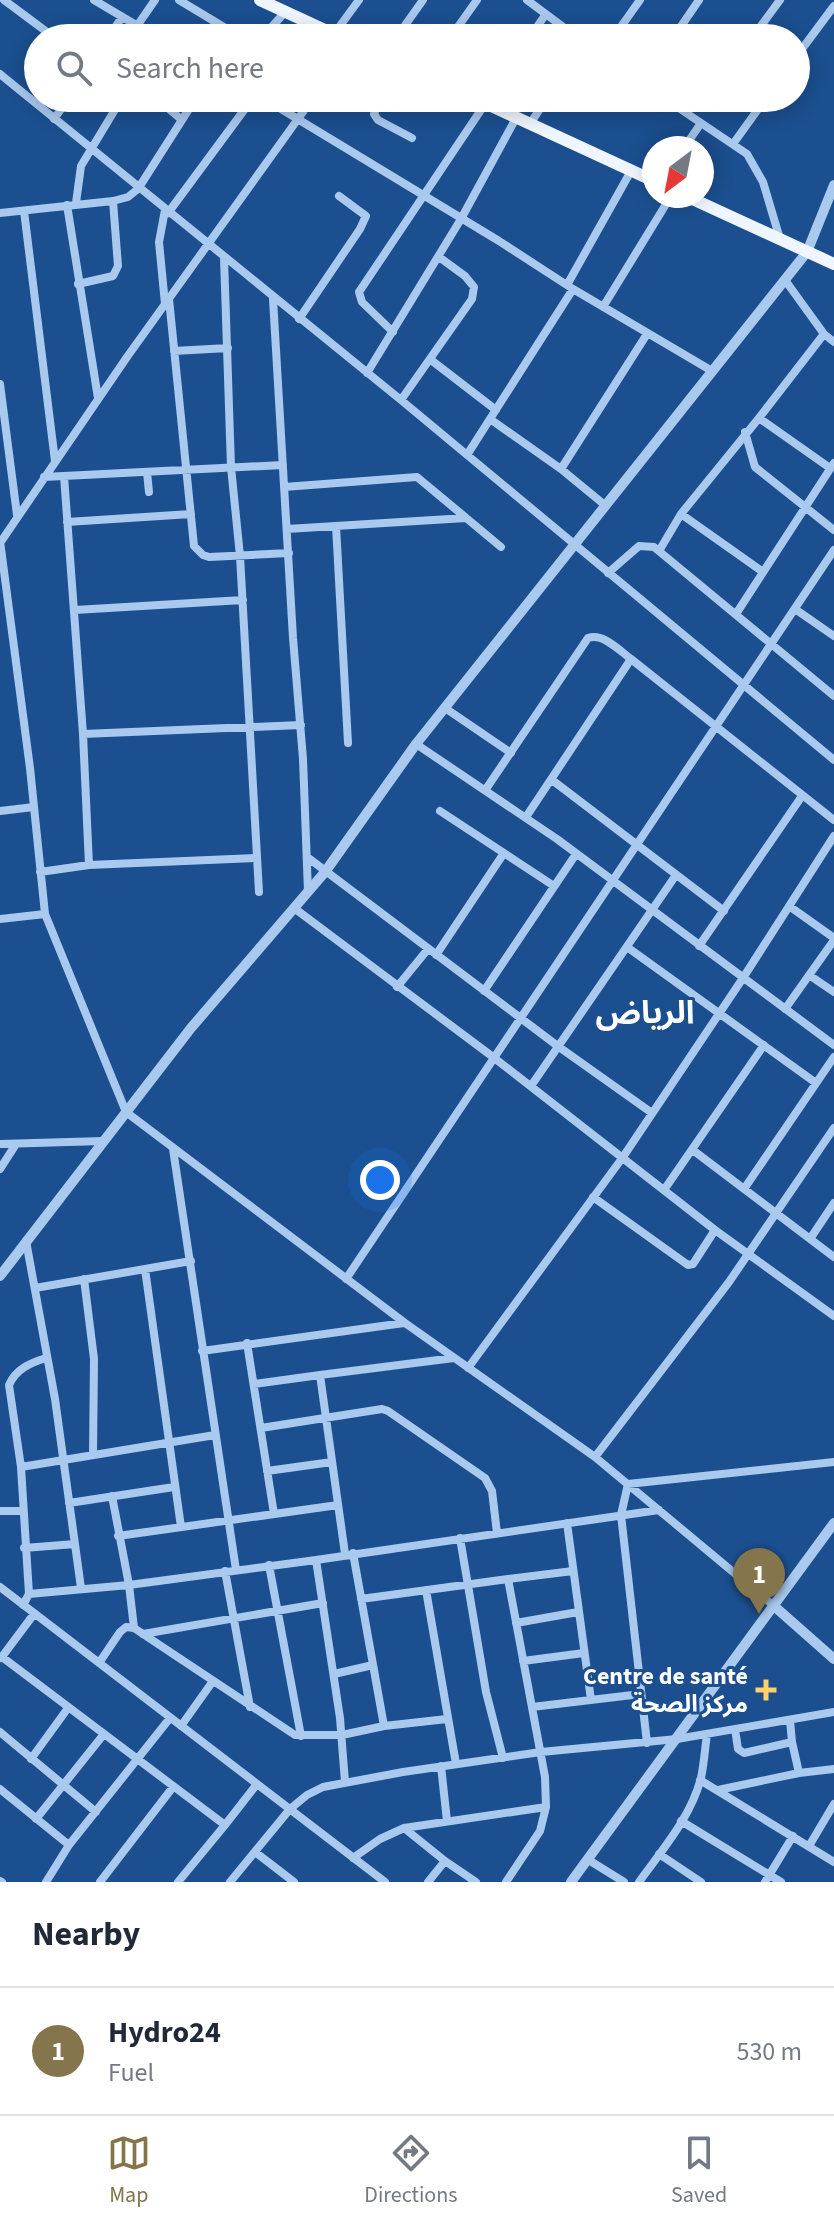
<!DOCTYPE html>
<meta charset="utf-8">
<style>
body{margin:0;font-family:"Source Sans 3","Noto Sans Arabic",sans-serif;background:#f6f6f7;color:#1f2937}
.compass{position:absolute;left:642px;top:136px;width:72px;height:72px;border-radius:50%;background:#fff;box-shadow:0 4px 20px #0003;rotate:212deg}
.you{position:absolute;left:380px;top:1180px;width:28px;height:28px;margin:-20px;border:6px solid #fff;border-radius:50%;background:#1a73e8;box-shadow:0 0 0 12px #1a73e833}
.badge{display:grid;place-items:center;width:52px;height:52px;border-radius:50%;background:#84754c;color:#fff;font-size:26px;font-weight:700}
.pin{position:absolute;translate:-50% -66px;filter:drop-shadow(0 2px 4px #0008)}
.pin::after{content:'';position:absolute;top:42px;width:28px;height:24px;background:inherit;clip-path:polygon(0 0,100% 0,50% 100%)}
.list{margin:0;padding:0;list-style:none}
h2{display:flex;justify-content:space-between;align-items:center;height:104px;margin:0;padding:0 32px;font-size:34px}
h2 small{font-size:26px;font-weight:400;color:#747a83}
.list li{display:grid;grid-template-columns:52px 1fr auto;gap:24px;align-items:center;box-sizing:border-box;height:128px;padding:0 32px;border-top:2px solid #e0e1e3}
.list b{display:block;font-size:30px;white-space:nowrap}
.list p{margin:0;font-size:26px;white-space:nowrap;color:#747a83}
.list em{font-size:26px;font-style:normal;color:#747a83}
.icon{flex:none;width:44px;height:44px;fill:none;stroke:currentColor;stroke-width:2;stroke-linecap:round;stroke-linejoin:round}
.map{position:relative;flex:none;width:834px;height:1882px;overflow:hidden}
.search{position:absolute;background:#fff;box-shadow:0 4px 20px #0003;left:24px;right:24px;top:24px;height:88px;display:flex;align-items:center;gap:20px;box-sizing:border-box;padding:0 28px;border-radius:44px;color:#747a83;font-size:30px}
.sheet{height:232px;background:#fff}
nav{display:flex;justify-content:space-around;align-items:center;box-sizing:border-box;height:112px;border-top:2px solid #e0e1e3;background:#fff;font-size:22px;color:#747a83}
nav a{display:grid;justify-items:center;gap:4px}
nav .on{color:#84754c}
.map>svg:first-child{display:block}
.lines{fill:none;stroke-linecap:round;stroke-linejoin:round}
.minor{stroke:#a9c9ee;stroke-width:8}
.tertiary{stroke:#a9c9ee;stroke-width:10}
.primary{stroke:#f0f6ff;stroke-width:12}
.poi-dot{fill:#ffd166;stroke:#1b4f8f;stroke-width:3}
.labels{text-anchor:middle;stroke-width:6;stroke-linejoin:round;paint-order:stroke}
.poi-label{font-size:24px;font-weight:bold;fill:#fff;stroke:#1b4f8f;text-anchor:end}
.district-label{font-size:32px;font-weight:bold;fill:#fff;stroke:#1b4f8f}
</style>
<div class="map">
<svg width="834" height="1882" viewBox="0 0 834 1882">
<rect width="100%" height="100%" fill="#1b4f8f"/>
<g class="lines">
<path class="minor" d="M4,0L55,38
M94,0L158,38
M179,0L242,38
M527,0L578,38
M137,26L155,0
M334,34L359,0
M108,38L122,17
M262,38L285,12
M396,38L423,0
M450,38L477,0
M529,38L546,14
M613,38L640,0
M673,38L699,0
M752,38L780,0
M796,57L834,6
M0,74L401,400L834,760
M156,98L182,120
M263,98L499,241L573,289L712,371
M380,98L374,114L378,120L412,138
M664,98L747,154L763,182L780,239
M54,119L69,98
M530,124L547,98
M733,144L766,98
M684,148L701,123
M76,203L81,166L122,98
M67,205L98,398
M24,211L55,461
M0,213L113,201L128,197L138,189L196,98
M168,213L253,98
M224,258L231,467L240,556L259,892
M785,280L824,334L834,342
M78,284L113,276L118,266L113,201
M567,285L631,171
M169,299L194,546L203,555L209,557L289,553
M273,299L293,638L303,759L308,892
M165,304L159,242L165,210
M603,307L671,196
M299,319L360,229L366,216L339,196
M393,332L362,302L359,292L489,98
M174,351L228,348
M431,360L496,410
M367,373L461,219L516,118
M0,384L17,515
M401,400L472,299L474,287L465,276L439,257
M759,418L824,334
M490,419L561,469L606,506
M745,432L755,467L834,530
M467,455L573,289
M561,469L647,334
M147,472L149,492
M64,476L83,734L89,865
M44,477L283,465
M284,487L417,477L501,547
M681,514L763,572
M67,522L191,514
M336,526L348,743
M287,529L466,518
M0,541L30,768L45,914L126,1112L405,1323L595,1457L774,1606
M0,543L127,357L313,98
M659,551L681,514L759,418L830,468
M608,573L639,546L654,547L834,696
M795,609L834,636
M75,610L243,600
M736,614L834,463
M445,708L511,753
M83,734L301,725
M416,744L557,839L834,1045
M552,780L724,911
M486,789L588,638C603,633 619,650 631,659L834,820
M0,811L34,807
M440,811L554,886
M526,817L631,659
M307,857L559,1047L652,1113
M40,872L89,865L257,858
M789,906L834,938
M294,908L493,1057L715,1230L834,1316
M0,919L45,914
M699,946L802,796
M627,947L816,1083
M436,955L504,853
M809,975L834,992
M397,987L428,949
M484,991L576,854
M785,1009L834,940
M531,1086L676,875
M0,1144L103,1141
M173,1149L236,1570
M694,1151L834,1257
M0,1169L16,1144
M744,1189L834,1057
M664,1190L764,1045
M593,1197L688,1265L693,1264L715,1230
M810,1239L834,1203
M26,1241L55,1399L81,1588
M84,1279L94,1359L93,1455
M346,1279L834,550
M35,1288L145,1269
M247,1343L274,1514
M202,1351L404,1323
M468,1368L623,1157L743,978L834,836
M320,1375L454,1358
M254,1384L320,1375L345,1554
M261,1428L382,1409L388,1411L485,1478L492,1491L497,1533
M595,1457L729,1282L834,1128
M21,1467L215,1435
M267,1471L332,1462
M112,1496L129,1585L134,1628
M69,1503L174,1487
M0,1511H23
M567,1523L591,1700
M181,1527L145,1269L191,1261
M118,1536L338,1505
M460,1538L486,1692L503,1758
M24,1548L75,1544
M353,1553L384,1726
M316,1560L340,1718L345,1782
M269,1565L301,1736
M225,1571L250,1707
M0,1587L385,1882
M426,1590L456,1764
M29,1594L21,1467L9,1385C16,1369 30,1363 46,1358
M361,1599L508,1579
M23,1605L29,1594L129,1585L316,1560L659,1510
M516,1623L578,1612
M143,1634L323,1603
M2,1657L225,1825L257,1784
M1,1658L34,1614
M523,1661L584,1653
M99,1663L120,1632L126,1627L134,1628L295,1735H342L384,1726L447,1719
M334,1674L373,1665
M532,1707L641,1694
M181,1726L213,1681
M735,1729L738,1749L744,1753L792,1742L790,1720
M0,1732L96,1812
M647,1743L621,1515L628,1484L834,1462
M31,1759L68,1708
M441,1766L447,1821
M799,1773L834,1769
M700,1780L834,1862
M0,1789L69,1845
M718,1790L799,1773L792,1742
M36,1819L104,1734
M681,1821L781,1882
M404,1828L445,1861L476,1882
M809,1846L834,1804
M255,1852L294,1882
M659,1854L701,1882
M353,1858L380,1839L404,1828L546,1807L545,1777L508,1579L573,1571
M587,1859L624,1882
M0,1881L2,1882
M46,1882L69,1845L170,1718
M100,1882L173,1787
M178,1882L225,1825
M230,1882L290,1809L307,1795L323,1787L403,1772L541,1752L677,1739L834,1712
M428,1882L445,1861
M506,1882L540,1831L546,1807
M639,1882C662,1850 691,1817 701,1778C704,1764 705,1749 707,1734
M765,1882L793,1836"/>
<path class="tertiary" d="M0,1276L191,1028L325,872L416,744L807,252L834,185
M774,1606L834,1659
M571,1882L834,1523"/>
<path class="primary" d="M260,0L342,38
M474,98L654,181
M686,196L834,264"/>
</g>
<path class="poi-dot" d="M762 1678h8v8h8v8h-8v8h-8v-8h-8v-8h8z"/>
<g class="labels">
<g class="poi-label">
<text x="748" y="1684">Centre de santé<tspan x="748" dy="28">مركز الصحة</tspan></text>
</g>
<g class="district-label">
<text x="645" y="1023">الرياض</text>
</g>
</g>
</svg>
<svg class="compass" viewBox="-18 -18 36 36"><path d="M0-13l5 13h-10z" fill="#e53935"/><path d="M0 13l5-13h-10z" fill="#747a83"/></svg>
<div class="you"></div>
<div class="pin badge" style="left:759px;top:1614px">1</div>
<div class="search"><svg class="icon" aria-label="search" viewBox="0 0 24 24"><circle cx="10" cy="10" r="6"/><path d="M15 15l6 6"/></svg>Search here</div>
</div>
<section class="sheet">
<h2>Nearby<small></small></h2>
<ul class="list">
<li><span class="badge">1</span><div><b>Hydro24</b><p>Fuel</p></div><em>530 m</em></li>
</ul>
</section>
<nav>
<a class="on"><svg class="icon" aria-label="map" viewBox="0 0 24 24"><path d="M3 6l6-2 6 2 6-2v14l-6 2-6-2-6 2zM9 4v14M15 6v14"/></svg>Map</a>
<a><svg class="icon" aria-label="directions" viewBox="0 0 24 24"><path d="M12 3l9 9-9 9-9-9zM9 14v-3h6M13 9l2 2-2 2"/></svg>Directions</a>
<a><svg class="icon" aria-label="saved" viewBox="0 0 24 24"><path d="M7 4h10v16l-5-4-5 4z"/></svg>Saved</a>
</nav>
